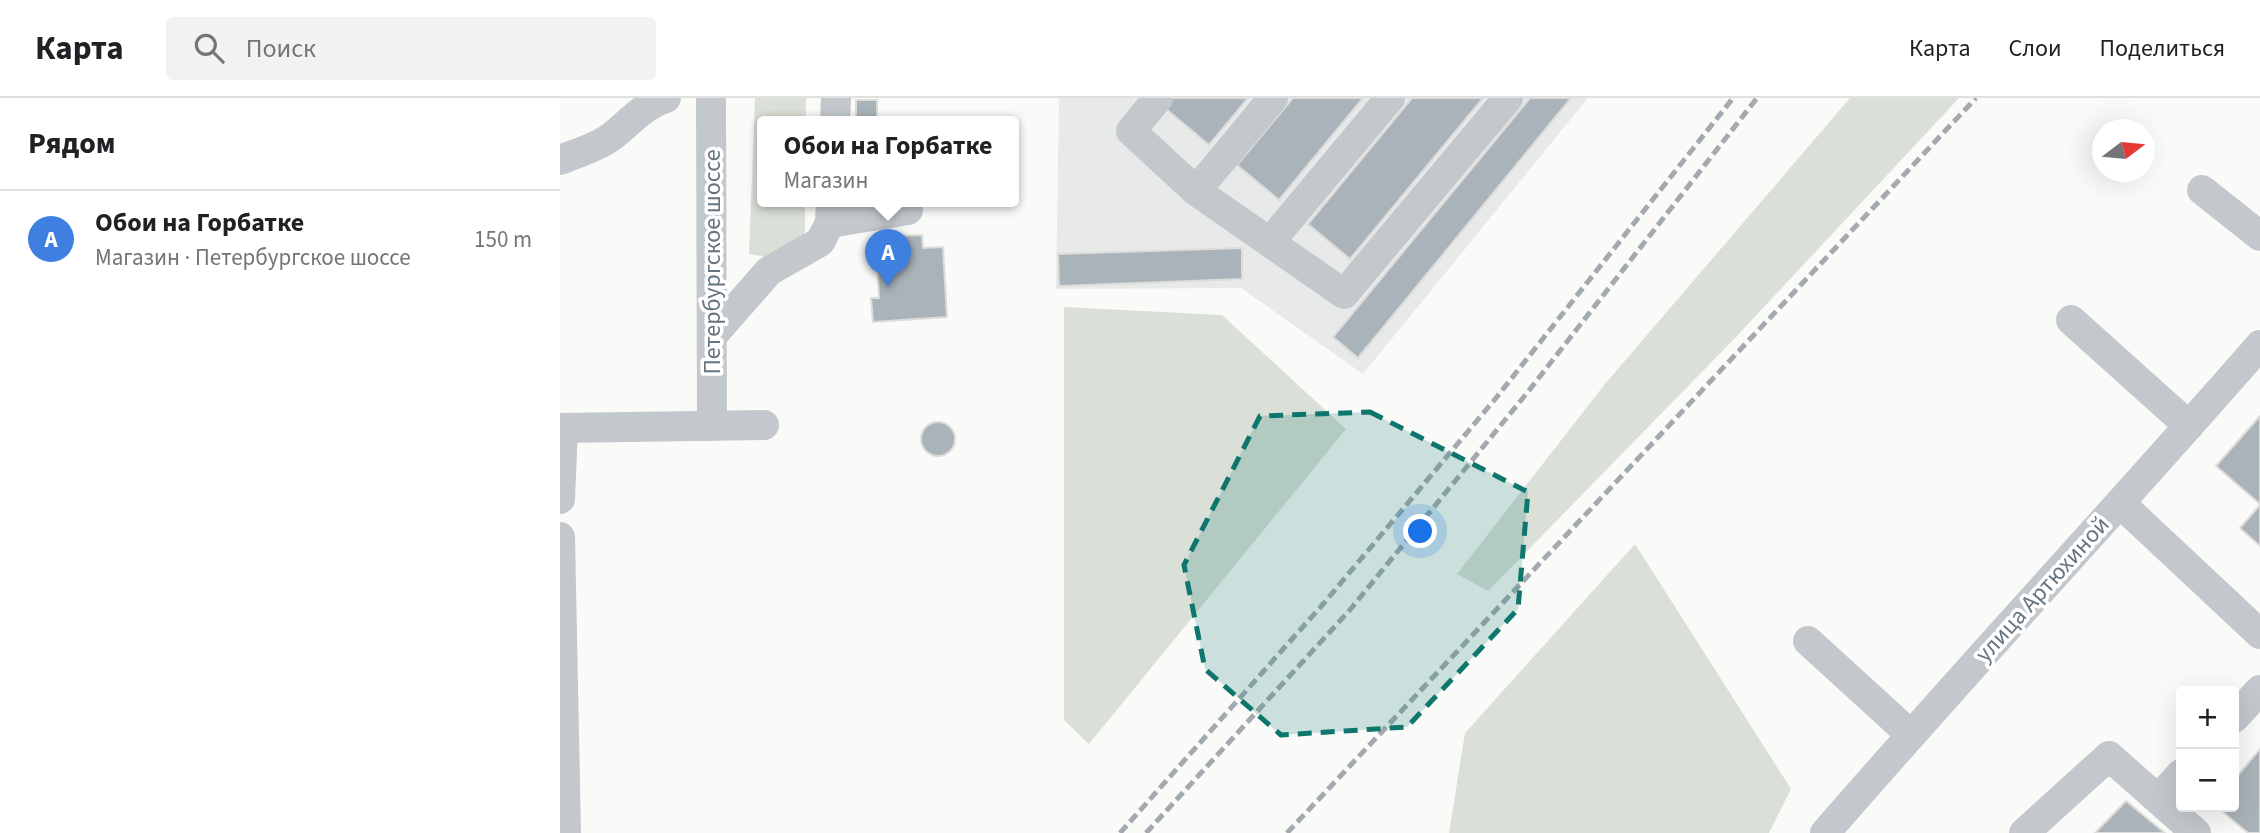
<!DOCTYPE html>
<html lang="ru">
<meta charset="utf-8">
<style>
body{margin:0;font-family:"Source Sans 3",sans-serif;background:#f2f2f2;color:#202124}
.controls{position:absolute;right:21px;bottom:21px;display:grid;overflow:hidden;border-radius:7px;box-shadow:0 7px 28px #0002}
.controls button{width:63px;height:63px;display:grid;place-items:center;padding:0;border:0;border-bottom:2px solid #e0e0e0;background:#fff;color:#202124;font:35px sans-serif}
.compass{position:absolute;left:1532px;top:21px;width:63px;height:63px;border-radius:50%;background:#fff;box-shadow:0 7px 28px #0002;rotate:74deg}
.you{position:absolute;left:861px;top:434px;width:24px;height:24px;margin:-18px;border:5px solid #fff;border-radius:50%;background:#1a73e8;box-shadow:0 0 0 10px #1a73e833}
.badge{display:grid;place-items:center;width:46px;height:46px;border-radius:50%;background:#e4572e;color:#fff;font-size:23px;font-weight:700}
.pin{position:absolute;translate:-50% -58px;filter:drop-shadow(0 2px 4px #0008)}
.pin::after{content:'';position:absolute;top:37px;width:24px;height:21px;background:inherit;clip-path:polygon(0 0,100% 0,50% 100%)}
.popup{position:absolute;left:197px;top:18px;width:262px;height:91px;box-sizing:border-box;display:grid;place-content:center;border-radius:7px;background:#fff;filter:drop-shadow(0 2px 5px #0005);font-size:23px;white-space:nowrap;color:#757577}
.popup b{font-size:26px;color:#202124}
.popup::after{content:'';position:absolute;left:50%;top:100%;margin-left:-14px;border:14px solid transparent;border-top-color:#fff}
.list{margin:0;padding:0;list-style:none}
h2{display:flex;justify-content:space-between;align-items:center;height:91px;margin:0;padding:0 28px;font-size:30px}
h2 small{font-size:23px;font-weight:400;color:#757577}
.list li{display:grid;grid-template-columns:46px 1fr auto;gap:21px;align-items:center;box-sizing:border-box;height:98px;padding:0 28px;border-top:2px solid #e0e0e0}
.list b{display:block;font-size:26px;white-space:nowrap}
.list p{margin:0;font-size:23px;white-space:nowrap;color:#757577}
.list em{font-size:23px;font-style:normal;color:#757577}
.icon{flex:none;width:38px;height:38px;fill:none;stroke:currentColor;stroke-width:2;stroke-linecap:round;stroke-linejoin:round}
.map{position:relative;flex:none;width:1700px;height:735px;overflow:hidden}
header{display:flex;align-items:center;gap:42px;box-sizing:border-box;height:98px;padding:0 35px;background:#fff;border-bottom:2px solid #e0e0e0}
header strong{font-size:33px}
nav{display:flex;gap:38px;margin-inline-start:auto;font-size:24px}
.search{width:490px;height:63px;background:#f2f2f2;display:flex;align-items:center;gap:18px;box-sizing:border-box;padding:0 24px;border-radius:7px;color:#757577;font-size:26px}
main{display:flex}
aside{flex:1;background:#fff}
.map>svg:first-child{display:block}
.built{fill:#e8e9e9}
.green{fill:#dadfd7}
.building{fill:#aab3b9;stroke:#dcdcda;stroke-width:2}
.lines{fill:none;stroke-linecap:round;stroke-linejoin:round}
.minor{stroke:#c3c8cc;stroke-width:30}
.rail{stroke:#a2aab0;stroke-width:5;stroke-dasharray:10 5;stroke-linecap:butt}
.marked{fill:#0f766e;fill-opacity:0.2;stroke:#0f766e;stroke-width:5;stroke-dasharray:14 9;stroke-linejoin:round}
.labels{text-anchor:middle;stroke-width:7;stroke-linejoin:round;paint-order:stroke}
.street-label{font-size:24px;fill:#657683;stroke:#fff}
</style>
<header>
<strong>Карта</strong>
<div class="search"><svg class="icon" aria-label="search" viewBox="0 0 24 24"><circle cx="10" cy="10" r="6"/><path d="M15 15l6 6"/></svg>Поиск</div>
<nav><a>Карта</a><a>Слои</a><a>Поделиться</a></nav>
</header>
<main>
<aside>
<h2>Рядом<small></small></h2>
<ul class="list">
<li><span class="badge" style="background:#3f7fe0">A</span><div><b>Обои на Горбатке</b><p>Магазин · Петербургское шоссе</p></div><em>150 m</em></li>
</ul>
</aside>
<div class="map">
<svg width="1700" height="735" viewBox="0 0 1700 735">
<rect width="100%" height="100%" fill="#fafaf8"/>
<path class="built" d="M499,0H1028L803,276L681,190L496,191Z"/>
<path class="green" d="M195,0H246V23H202V103H245V134L238,145L207,159L189,156Z
M1290,0H1399L1176,239L928,493L897,476L1045,286Z
M504,209L662,217L786,331L529,646L504,622Z
M1075,446L1231,691L1209,735H889L905,635Z"/>
<path class="building" d="M613,0H688L649,47L605,10Z
M733,0H803L719,102L677,67Z
M852,0H923L790,161L748,126Z
M970,0H1011L798,260L773,239Z
M296,2H317V23H296Z
M362,137L363,150L383,149L387,219L313,224L311,200H319L317,160L340,158L339,138Z
M682,150V181L499,188L498,156Z
M1700,318V406L1656,368Z
M361 341a17 17 0 1 1 34 0a17 17 0 1 1-34 0Z
M1700,407V448L1680,430Z
M1700,651V735H1688L1657,709H1674V682Z
M1566,703L1605,735H1535Z"/>
<g class="lines">
<path class="minor" d="M151,0L152,328
M598,0L571,33L636,93L784,196L948,0
M275,23L276,0
M0,62C17,55 36,50 51,39C68,26 85,6 106,0
M1642,92L1700,138
M636,93L713,0
M270,125L348,112
M710,144L830,0
M1511,222L1629,328
M152,238L209,173L260,144L270,125L271,103
M0,330L204,327
M0,401L3,330
M1560,405L1700,536
M0,439L6,735
M1248,543L1350,636
M1674,620L1700,592
M1598,701L1621,676
M1265,735C1408,570 1557,411 1700,247
M1464,735L1549,658L1636,735"/>
<path class="rail" d="M560,735L764,505L936,300L1173,0
M586,735L789,513L967,295L1197,0
M727,735L1416,0"/>
</g>
<path class="marked" d="M810,314L968,394L958,511L847,629L721,637L645,571L624,467L700,318Z"/>
<g class="labels">
<g class="street-label">
<text transform="translate(152 164) rotate(-90)" y="8">Петербургское шоссе</text>
<text transform="translate(1482 491) rotate(-48)" y="8">улица Артюхиной</text>
</g>
</g>
</svg>
<div class="controls">
<button>+</button>
<button>−</button>
</div>
<svg class="compass" viewBox="-18 -18 36 36"><path d="M0-13l5 13h-10z" fill="#e53935"/><path d="M0 13l5-13h-10z" fill="#757577"/></svg>
<div class="you"></div>
<div class="pin badge" style="left:328px;top:189px;background:#3f7fe0">A</div>
<div class="popup"><b>Обои на Горбатке</b>Магазин</div>
</div>
</main>
